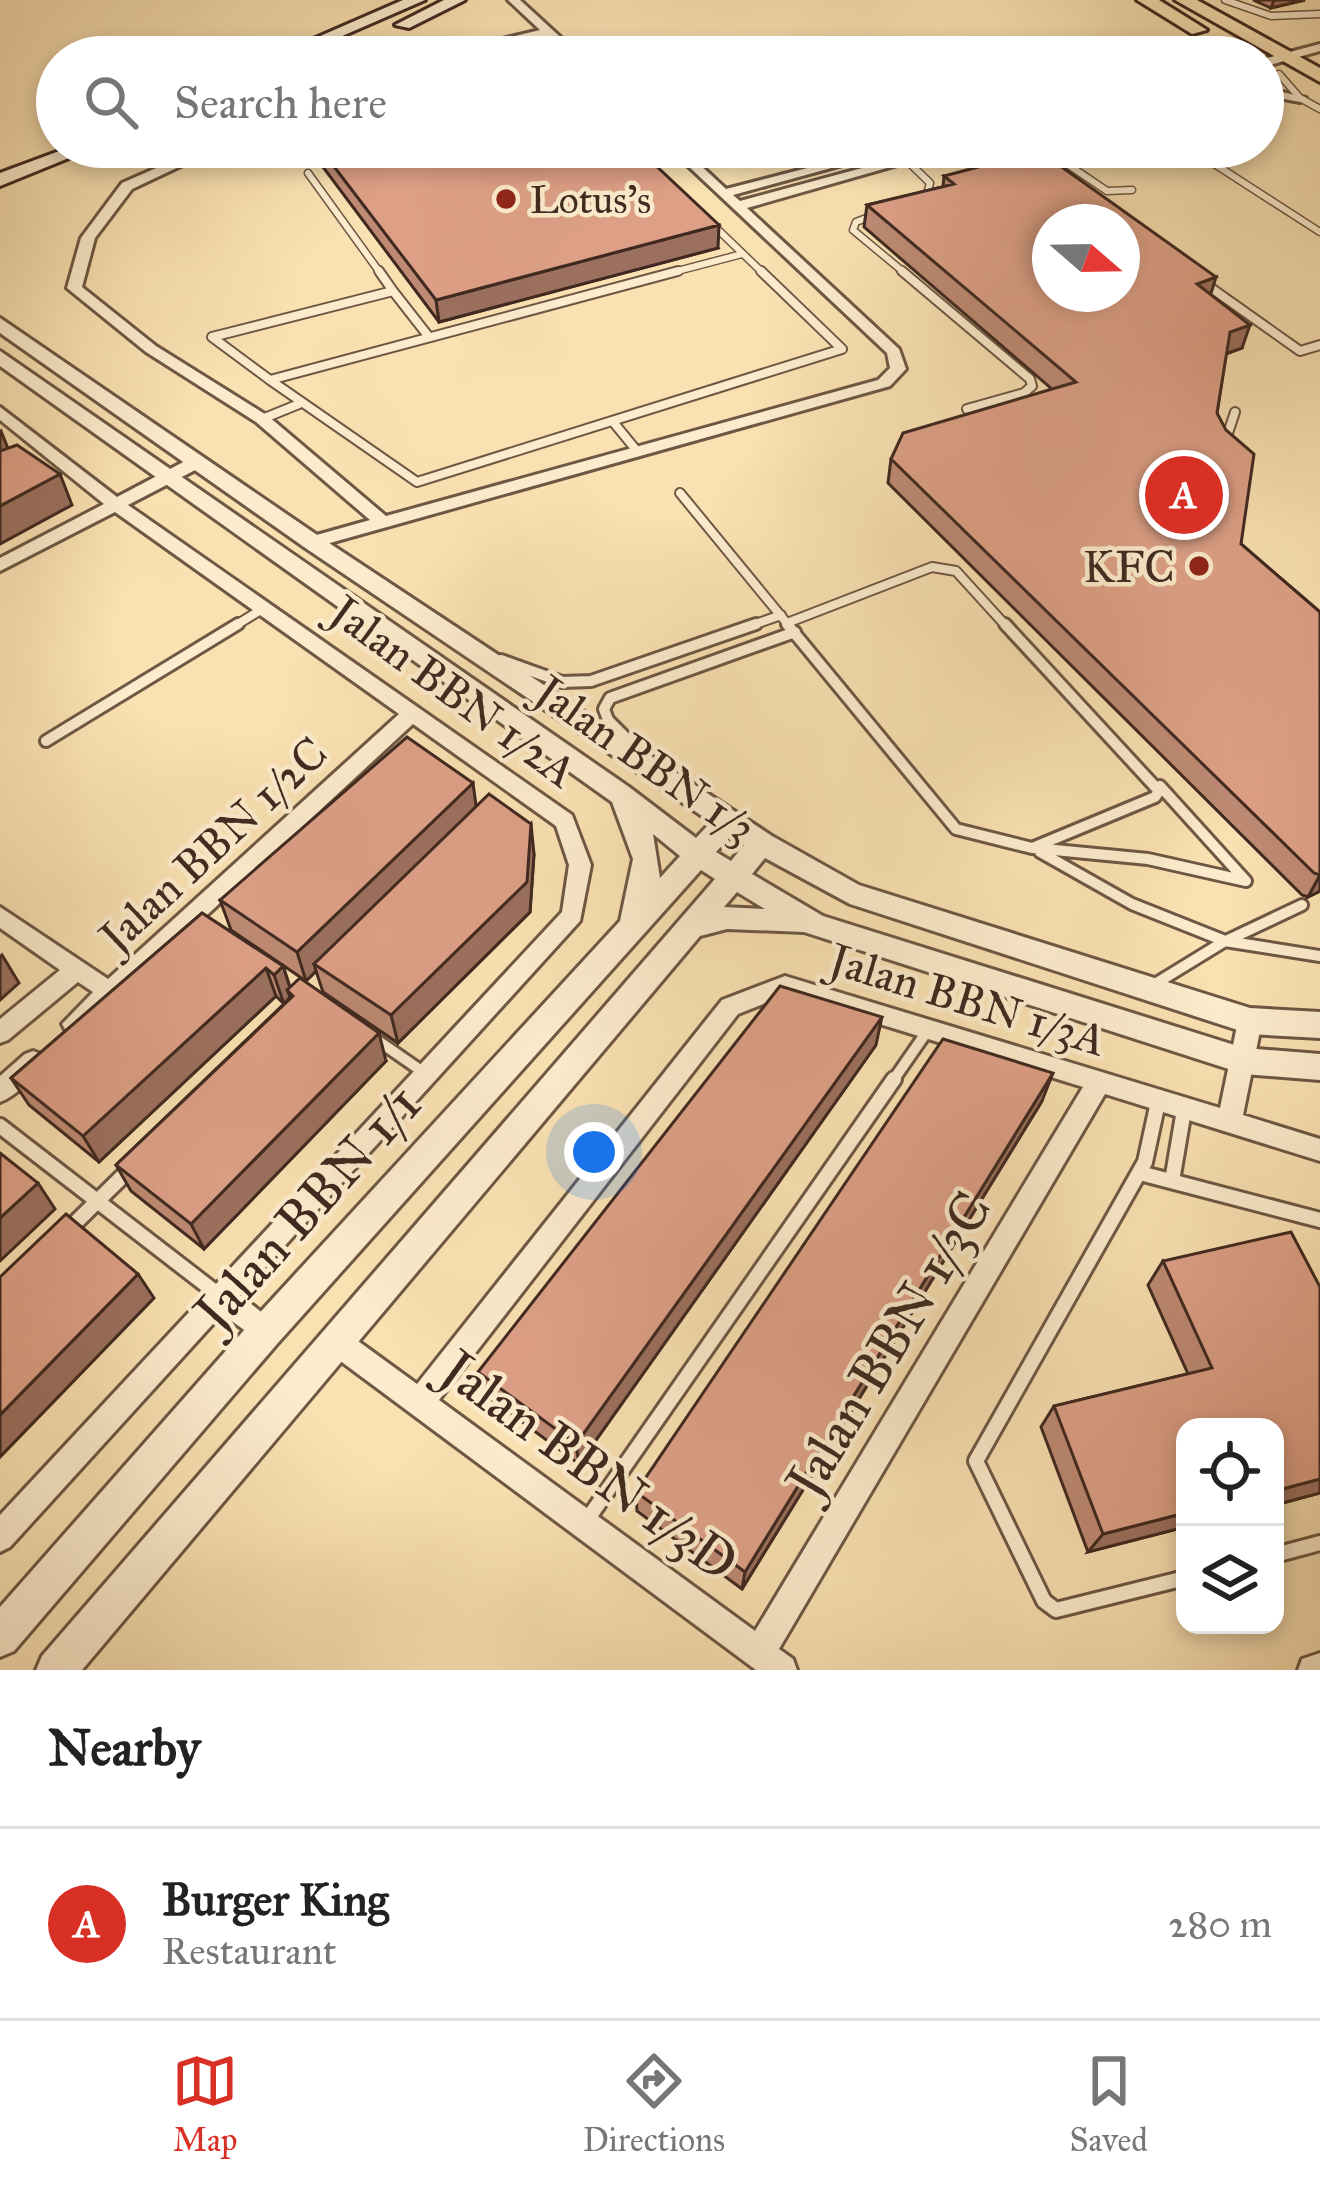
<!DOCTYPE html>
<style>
body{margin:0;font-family:"IM FELL Great Primer",serif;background:#f6f6f6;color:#222}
.controls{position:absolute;right:36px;bottom:36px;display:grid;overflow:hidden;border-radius:24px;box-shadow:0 6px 18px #0003}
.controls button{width:108px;height:108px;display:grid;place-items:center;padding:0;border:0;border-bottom:3px solid #e0e0e0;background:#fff;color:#222;font:60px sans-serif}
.compass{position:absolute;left:1032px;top:204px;width:108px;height:108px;border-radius:50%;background:#fff;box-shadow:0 6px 18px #0003;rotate:110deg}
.you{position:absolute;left:594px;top:1152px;width:42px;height:42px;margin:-30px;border:9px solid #fff;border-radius:50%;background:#1a73e8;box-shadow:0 0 0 18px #1a73e833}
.badge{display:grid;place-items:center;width:78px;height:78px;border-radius:50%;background:#d93025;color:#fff;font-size:39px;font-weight:700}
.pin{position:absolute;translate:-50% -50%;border:6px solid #fff;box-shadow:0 3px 12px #0006}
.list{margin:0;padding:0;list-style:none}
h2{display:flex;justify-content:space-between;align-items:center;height:156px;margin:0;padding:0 48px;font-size:51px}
h2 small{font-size:39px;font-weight:400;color:#767676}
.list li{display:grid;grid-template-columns:78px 1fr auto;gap:36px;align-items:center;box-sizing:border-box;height:192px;padding:0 48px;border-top:3px solid #e0e0e0}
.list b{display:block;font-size:45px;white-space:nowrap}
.list p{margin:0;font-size:39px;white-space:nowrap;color:#767676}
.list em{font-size:39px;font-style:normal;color:#767676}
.icon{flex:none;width:66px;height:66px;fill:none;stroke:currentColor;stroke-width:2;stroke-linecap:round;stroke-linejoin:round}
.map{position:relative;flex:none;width:1320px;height:1670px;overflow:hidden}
.search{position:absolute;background:#fff;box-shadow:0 6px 18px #0003;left:36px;right:36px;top:36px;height:132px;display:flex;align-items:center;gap:30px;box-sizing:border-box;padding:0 42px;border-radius:66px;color:#767676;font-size:45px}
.sheet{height:348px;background:#fff}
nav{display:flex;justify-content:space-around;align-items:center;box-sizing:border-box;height:168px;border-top:3px solid #e0e0e0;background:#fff;font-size:33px;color:#767676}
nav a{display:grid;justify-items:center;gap:6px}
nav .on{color:#d93025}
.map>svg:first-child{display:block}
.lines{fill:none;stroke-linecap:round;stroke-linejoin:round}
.service-far3-casing{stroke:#6e5744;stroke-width:9}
.service-far2-casing{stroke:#6e5744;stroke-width:12}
.service-far1-casing{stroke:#6e5744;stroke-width:16}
.service-casing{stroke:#6e5744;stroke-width:20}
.minor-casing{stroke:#6e5744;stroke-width:6}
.tertiary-casing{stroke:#6e5744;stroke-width:6}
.secondary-casing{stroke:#402920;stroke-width:6}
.primary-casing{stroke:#402920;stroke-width:6}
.service-far3{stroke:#fceccd;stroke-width:6}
.service-far2{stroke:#fceccd;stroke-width:8}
.service-far1{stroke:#fceccd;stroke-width:10}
.service{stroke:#fceccd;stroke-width:14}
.minor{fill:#fceccd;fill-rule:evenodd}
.tertiary{fill:#fceccd;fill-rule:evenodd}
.secondary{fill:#fceccd;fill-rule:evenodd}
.primary{fill:#fae1b2;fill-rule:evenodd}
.wall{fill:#be8a74;stroke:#402920;stroke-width:3}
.shaded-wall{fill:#9b705e;stroke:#402920;stroke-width:3}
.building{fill:#dda087;stroke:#402920;stroke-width:3;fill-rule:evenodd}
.poi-dot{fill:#8f2418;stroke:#fceccd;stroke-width:4.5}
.labels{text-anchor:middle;stroke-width:9;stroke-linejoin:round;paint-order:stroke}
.far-poi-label{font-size:39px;fill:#402920;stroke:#fceccd;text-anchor:start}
.poi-label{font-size:45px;fill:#402920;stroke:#fceccd;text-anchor:end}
.street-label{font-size:45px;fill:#402920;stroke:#fceccd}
.near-street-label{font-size:54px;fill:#402920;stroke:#fceccd}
</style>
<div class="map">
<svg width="1320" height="1670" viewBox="0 0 1320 1670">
<rect width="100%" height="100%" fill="#fae1b2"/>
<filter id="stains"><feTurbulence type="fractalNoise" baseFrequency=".00167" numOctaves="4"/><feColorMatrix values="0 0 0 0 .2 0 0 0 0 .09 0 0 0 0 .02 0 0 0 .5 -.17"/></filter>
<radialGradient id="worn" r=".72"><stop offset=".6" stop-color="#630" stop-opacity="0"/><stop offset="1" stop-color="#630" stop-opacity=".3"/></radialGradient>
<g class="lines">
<g class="service-far3-casing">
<path id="service-far3" d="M1225,0L1271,16L1320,14
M484,57L521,47L538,57
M1279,74L1300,98L1320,109
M1012,147L1039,167
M1042,147L1107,191L1132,190
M1188,147L1320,232
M895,149L930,183L927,194L920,197
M308,173L381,274
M874,215L856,222L853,230L906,274
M712,224L764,274
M666,274L742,254"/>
</g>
<g class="service-far2-casing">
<path id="service-far2" d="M379,271L393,291
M678,271L270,380L417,482L842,349L761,271
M902,271L1030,379L1032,386L1024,393L967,409
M1204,283L1300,351L1320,345
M270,380L212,337L393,291L429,337
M262,419L299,404
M614,423L637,451
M1224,445L1235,412
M680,493L790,627
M787,623L932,567L956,571L1007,627
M233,627L264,608
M747,627L781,615"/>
</g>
<g class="service-far1-casing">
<path id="service-far1" d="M787,624L956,829L1032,848L1155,797L1159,791L1005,624
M501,660L562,682L591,681L756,624
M46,741L238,624
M640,752L608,720L604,709L610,698L795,632
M1034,848L1148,859L1246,881L1160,786
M1040,852L1132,904L1225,941L1150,987
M1228,940L1302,905
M1225,941L1320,956
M374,1038L426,1074
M892,1082L928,1030"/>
</g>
<g class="service-casing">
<path id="service" d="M1158,1102L1145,1162L976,1461L1044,1601L1056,1610L1185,1578
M0,1126L219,1295
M1140,1173L1320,1220
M1172,1181L1184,1110
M67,1231L131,1168
M587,1520L894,1079
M1275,1555L1320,1543"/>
</g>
<g class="minor-casing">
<path id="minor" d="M508,0H520L582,57H569L546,36L449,57H427L540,30Z
M1320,44V51L1263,67V59Z
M1263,87L1306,98L1300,102L1263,95Z
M204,147H221L132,189L95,238L82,287L156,346L268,416L386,516L878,380L890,368L887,353L668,147H681L726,189L846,158L853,162L733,195L740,201L940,147H960L747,208L899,349L906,369L890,386L312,548L306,546V538L370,520L256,422L146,352L67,288L81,238L122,183Z
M0,407L117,497L189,459H201V467L128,505L572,815L591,865L580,921L240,1295L275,1323L278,1332L275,1341L265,1345L222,1314L10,1547L0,1552V1515L206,1294L210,1286L216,1284L562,912L569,865L556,826L413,724L82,1031L74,1034L66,1031L62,1024L93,992L78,982L8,1040L0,1043V1019L60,970L0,928V907L108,979L399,714L115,512L0,571V558L104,504L0,420Z
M785,976L1220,1108L1238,1021L1242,1014L1250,1011L1258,1014L1262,1021L1243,1115L1320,1139V1161L1105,1094L779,1649L793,1659L797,1670H756L327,1351L323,1342L327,1333L337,1329L347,1333L417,1384L722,1000ZM786,995L1083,1087L755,1631L439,1400L738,1014Z
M33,1051L41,1054L45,1061C37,1076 16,1096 0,1102V1076L25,1054Z
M1320,1653V1670H1298L1302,1659Z"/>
</g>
<g class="tertiary-casing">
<path id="tertiary" d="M0,318L320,537L772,836L859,885L1250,1008L1320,1012V1038L1250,1034L850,904L765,858L752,874L823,916L1244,1048L1320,1054V1080L1244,1074L804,932L727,929L700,936L82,1670H36L42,1656L715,879L701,870L277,1344L14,1651L0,1657V1607L253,1320L620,921L633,859L612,802L0,366V351L629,787L696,838L711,822L304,547L0,333ZM653,834L680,856L660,878ZM731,836L744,845L731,861L716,852ZM737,892L765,909L724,907Z"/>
</g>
<g class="secondary-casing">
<path id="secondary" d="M403,0H425L294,57H272Z
M444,0H465L409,28L395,25Z
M70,147H96L0,186V173Z"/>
</g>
<g class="primary-casing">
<path id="primary" d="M1137,0H1159L1207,30L1192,34Z
M1175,0H1197L1320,68V82Z"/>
</g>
<use href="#service-far3" class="service-far3"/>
<use href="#service-far2" class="service-far2"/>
<use href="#service-far1" class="service-far1"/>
<use href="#service" class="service"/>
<use href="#minor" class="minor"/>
<use href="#tertiary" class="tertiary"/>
<use href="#secondary" class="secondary"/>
<use href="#primary" class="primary"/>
</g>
<path class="wall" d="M1253,0H1305L1271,8Z
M308,147H636L718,248L439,322Z
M944,176L1211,295L1242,348L1226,354L1217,413L1241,544L1320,612V891L1308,897L1302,895L888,483L891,459L1052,389L864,227L867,205L943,187Z
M476,807L534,854L530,912L398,1043L323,992L316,971L306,981L231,930L220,900Z
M202,913L283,966L290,987L386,1061L204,1249L131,1191L116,1165L290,998V997L284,1004L276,996L99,1162L29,1105L11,1078Z
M876,1045L579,1464L484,1394L478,1372Z
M1042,1101L742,1589L637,1511L636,1492Z
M1163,1261L1320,1493L1275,1505V1427L1185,1527L1088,1552L1041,1427L1054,1406L1188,1374L1148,1285Z"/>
<path class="shaded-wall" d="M1274,0H1305L1271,8Z
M719,225L718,248L439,322L436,300Z
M1216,277L1209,300L1197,284Z
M1250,325L1242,348L1222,355L1230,332Z
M1,431L13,461L0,468V432Z
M60,474L72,505L0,544V506Z
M473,783L477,813L314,964L316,971L306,981L297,952Z
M531,824L534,854L530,912L398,1043L391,1015Z
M1320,875V891L1308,897Z
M2,955L19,983L0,1000V957Z
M283,966L292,994L287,990L290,997L284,1004L274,975Z
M266,968L276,996L99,1162L83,1136Z
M882,1017L876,1045L579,1464L576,1444Z
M379,1033L386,1061L204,1249L191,1224Z
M1053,1073L1042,1101L742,1589L745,1572Z
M38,1183L55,1209L0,1261V1218Z
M138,1274L154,1298L0,1457V1415Z
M1320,1479V1493L1275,1505V1491Z
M1185,1513V1527L1088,1552L1103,1534Z"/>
<path class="building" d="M319,147H636L719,225L436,300Z
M1045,155L1216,277L1197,284L1250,325L1230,332L1217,413L1226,430L1254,454L1241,544L1320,612V875L1314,873L891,459L903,433L1076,382L867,205L954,184L944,176L1020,156L1026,160ZM1050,222H1122V294H1050Z
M17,445L60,474L0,506V451Z
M407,737L473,783L297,952L220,900Z
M489,794L531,824L527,882L391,1015L314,964Z
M202,913L283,966L274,975L266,968L83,1136L11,1078Z
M300,978L379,1033L191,1224L116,1165L293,996L287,990Z
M780,986L882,1017L576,1444L478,1372Z
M943,1039L1053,1073L745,1572L636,1492Z
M0,1153L38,1183L0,1218Z
M66,1214L138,1274L0,1415V1277Z
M1291,1232L1320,1287V1479L1275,1491V1427H1185V1513L1103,1534L1054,1406L1212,1368L1163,1261Z"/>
<g class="poi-dot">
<circle cx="506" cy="199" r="12"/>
<circle cx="1199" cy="566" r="12"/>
</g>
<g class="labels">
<g class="far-poi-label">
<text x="530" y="213">Lotus's</text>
</g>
<g class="poi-label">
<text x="1175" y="582">KFC</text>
</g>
<g class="street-label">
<text transform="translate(454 691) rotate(36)" y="16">Jalan BBN 1/2A</text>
<text transform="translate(646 759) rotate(35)" y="16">Jalan BBN 1/3</text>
<text transform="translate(213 844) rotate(-43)" y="16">Jalan BBN 1/2C</text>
<text transform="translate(968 999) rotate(17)" y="16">Jalan BBN 1/3A</text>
</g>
<g class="near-street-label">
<text transform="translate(307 1207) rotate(-48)" y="19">Jalan BBN 1/1</text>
<text transform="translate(888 1344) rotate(-59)" y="19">Jalan BBN 1/3C</text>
<text transform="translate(590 1465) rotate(36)" y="19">Jalan BBN 1/3D</text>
</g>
</g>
<rect width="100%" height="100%" filter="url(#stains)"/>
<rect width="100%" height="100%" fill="url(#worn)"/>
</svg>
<div class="controls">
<button><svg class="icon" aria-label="locate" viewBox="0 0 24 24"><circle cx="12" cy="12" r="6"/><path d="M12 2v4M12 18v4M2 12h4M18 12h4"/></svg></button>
<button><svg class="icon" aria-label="layers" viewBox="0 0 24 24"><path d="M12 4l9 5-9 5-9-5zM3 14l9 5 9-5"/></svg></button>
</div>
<svg class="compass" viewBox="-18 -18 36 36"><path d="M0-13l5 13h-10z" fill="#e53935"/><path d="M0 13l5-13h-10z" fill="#767676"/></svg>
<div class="you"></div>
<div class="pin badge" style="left:1184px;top:495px">A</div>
<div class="search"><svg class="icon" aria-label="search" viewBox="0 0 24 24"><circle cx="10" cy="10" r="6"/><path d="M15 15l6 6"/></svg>Search here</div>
</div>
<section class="sheet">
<h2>Nearby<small></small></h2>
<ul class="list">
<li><span class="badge">A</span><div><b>Burger King</b><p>Restaurant</p></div><em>280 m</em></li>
</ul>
</section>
<nav>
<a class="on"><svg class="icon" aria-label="map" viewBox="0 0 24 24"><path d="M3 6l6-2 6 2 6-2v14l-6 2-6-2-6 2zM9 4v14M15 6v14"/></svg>Map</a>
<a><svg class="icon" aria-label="directions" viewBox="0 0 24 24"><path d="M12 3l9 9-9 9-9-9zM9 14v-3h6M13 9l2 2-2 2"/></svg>Directions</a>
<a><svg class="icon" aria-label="saved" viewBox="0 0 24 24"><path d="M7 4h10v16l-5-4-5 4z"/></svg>Saved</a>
</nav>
